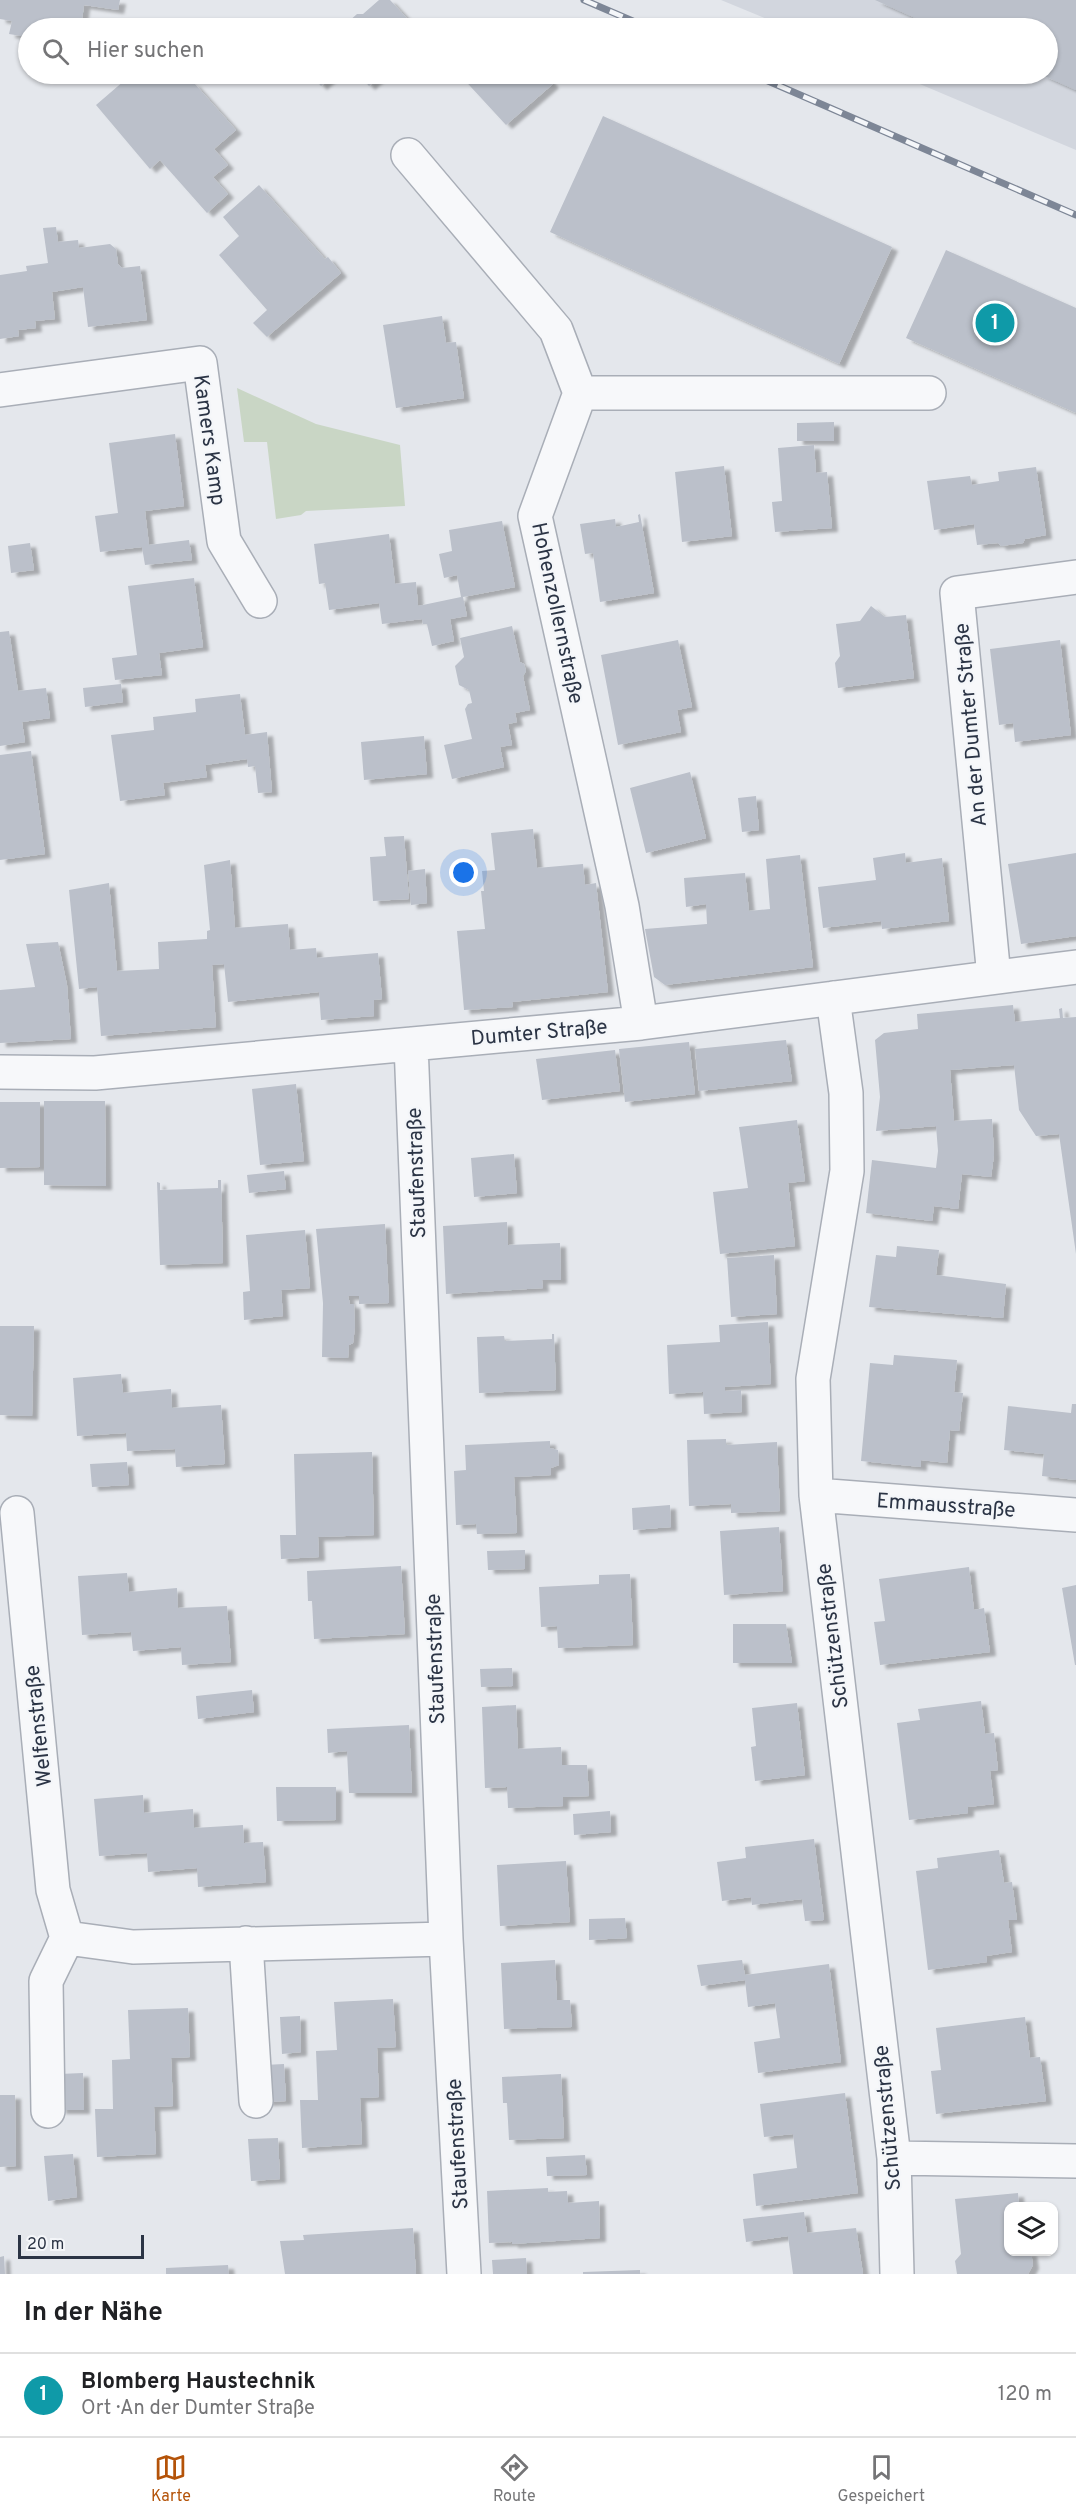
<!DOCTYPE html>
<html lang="de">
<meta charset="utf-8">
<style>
body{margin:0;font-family:Overpass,sans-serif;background:#f6f6f6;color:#202124}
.controls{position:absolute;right:18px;bottom:18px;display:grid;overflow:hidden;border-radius:12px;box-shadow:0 2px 4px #0004}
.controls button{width:54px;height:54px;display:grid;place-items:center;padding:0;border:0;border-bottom:2px solid #e0e0e0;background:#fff;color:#202124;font:30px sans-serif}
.scale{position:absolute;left:18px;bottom:15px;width:126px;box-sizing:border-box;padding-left:6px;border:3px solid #2b3445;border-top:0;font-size:16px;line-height:21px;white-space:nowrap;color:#2b3445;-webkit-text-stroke:4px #f4f6f9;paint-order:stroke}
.you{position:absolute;left:464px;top:873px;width:21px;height:21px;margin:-15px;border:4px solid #fff;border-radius:50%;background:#1a73e8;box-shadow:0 0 0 9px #1a73e833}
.badge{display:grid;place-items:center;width:39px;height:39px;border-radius:50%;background:#b45309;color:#fff;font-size:20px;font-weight:700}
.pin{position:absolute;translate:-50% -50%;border:3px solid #fff;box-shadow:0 2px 6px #0006}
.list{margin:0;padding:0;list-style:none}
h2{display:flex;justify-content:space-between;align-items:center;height:78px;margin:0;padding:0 24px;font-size:26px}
h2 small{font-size:20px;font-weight:400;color:#757577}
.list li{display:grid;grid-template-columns:39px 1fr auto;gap:18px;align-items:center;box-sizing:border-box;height:84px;padding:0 24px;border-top:2px solid #e0e0e0}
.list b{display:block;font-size:22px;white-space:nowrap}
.list p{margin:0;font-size:20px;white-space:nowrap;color:#757577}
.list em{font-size:20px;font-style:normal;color:#757577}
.icon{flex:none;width:33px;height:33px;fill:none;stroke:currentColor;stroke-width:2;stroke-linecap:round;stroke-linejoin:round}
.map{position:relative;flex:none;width:1076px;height:2274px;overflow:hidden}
.search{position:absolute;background:#fff;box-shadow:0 2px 4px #0004;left:18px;right:18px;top:18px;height:66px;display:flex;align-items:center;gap:15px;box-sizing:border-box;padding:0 21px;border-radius:33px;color:#757577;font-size:22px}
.sheet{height:162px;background:#fff}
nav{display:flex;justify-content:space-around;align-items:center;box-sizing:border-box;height:84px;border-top:2px solid #e0e0e0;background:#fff;font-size:16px;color:#757577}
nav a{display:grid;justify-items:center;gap:3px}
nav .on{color:#b45309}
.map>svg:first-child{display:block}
.built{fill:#d2d6de}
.green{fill:#c9d6c5}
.building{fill:#bbc0ca;filter:url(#shadow)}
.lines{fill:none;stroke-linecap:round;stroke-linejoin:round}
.minor-casing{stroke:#a9aeb7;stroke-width:36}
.minor{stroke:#f7f8fa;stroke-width:33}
.rail-casing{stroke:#7d8696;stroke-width:7}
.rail{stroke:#f4f6f9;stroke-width:4.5;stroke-dasharray:14;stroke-linecap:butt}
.labels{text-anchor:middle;stroke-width:4.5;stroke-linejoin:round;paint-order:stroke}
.street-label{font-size:21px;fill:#2b3445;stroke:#f4f6f9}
</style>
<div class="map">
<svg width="1076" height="2274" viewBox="0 0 1076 2274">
<defs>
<filter id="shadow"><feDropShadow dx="6" dy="4" stdDeviation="1.5" flood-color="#0004"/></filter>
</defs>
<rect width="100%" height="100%" fill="#e4e7ec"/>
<path class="built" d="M721,0H1076V150L896,74H1048V28H789Z"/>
<path class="green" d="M237,388L316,424L400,445L405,506L306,511L301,515L276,519L267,442H244Z"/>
<path class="building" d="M0,0H120L118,10L84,5L81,28H28V37L9,34L12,21L0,19Z
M379,0H390L416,28H347L348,22L357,14H363Z
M875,0H1076V90L1040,74H1048V28H938Z
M132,74H183L192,84L194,83L236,130L214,149L228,165L213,177L228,194L207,213L160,160L150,169L96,105Z
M310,74H335L321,86Z
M358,74H383L369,86Z
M459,74H544L553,84L506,125Z
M603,116L892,247L839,364L550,232Z
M259,185L325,259L328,257L341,273L267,337L253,323L267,310L219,255L239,236L223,217Z
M56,227L58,242L78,240L79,248L110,244L116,249L118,264L122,268L140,266L147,320L88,327L83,287L52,292L55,319L35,321L36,328L18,330L19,336L0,339V275L27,271L26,266L48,263L43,228Z
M946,250L1076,308V413L906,338Z
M442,316L446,343L456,342L464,398L396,408L383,325Z
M834,422V441H797V423Z
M175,434L184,506L145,511L149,545L189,540L192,560L145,565L142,547L100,552L95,516L118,513L109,443Z
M814,445L816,473L827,472L832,528L775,532L772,502L782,501L778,448Z
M724,466L732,536L682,542L675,472Z
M1036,467L1046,535L1025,539L1023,543L1001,546L998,543L977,545L974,524L934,530L927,481L970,476L972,485L999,481L998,472Z
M640,514L654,593L600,602L593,553L585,554L580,524L615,519L616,527L639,522L638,515Z
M502,521L515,587L463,597L467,616L450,619L454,641L432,646L427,624H423L422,619L382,624L379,603L329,610L325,583L319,584L314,544L389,534L395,584L416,582L418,606L461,597L457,575L444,578L439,554L452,551L449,530Z
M30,543L34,570L11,573L8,546Z
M194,578L203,647L159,653L162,675L115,680L112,658L137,655L128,586Z
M871,606L885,617L906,615L914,678L838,688L835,663L840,656L836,624L860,621Z
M512,626L520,662L524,664L526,671L523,676L530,710L515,713L517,722L508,724L512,745L500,747L504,767L452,779L444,745L472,739L465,709L468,704L472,703L469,690L459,685L455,666L464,657L460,638Z
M9,631L18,691L46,688L50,718L22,722L25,742L0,746V632Z
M678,640L692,707L677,710L681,732L618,745L601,655Z
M1060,640L1071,735L1015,742L1013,723L999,725L990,649Z
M121,684L123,702L85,707L83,688Z
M240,694L245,735L267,732L272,792L258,793L255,766L248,767L247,759L205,765L207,777L163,783L165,795L120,801L111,735L154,730L153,717L196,712L195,699Z
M424,736L427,774L364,780L361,742Z
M31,751L45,854L0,860V755Z
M690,772L706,838L646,853L630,788Z
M756,796L759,830L742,832L738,798Z
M533,829L537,868L583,864L585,885L596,883L608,992L512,1002L513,1007L464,1010L457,931L485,929L481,891H484L482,871L495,870L491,833Z
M404,836L409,899L373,901L370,857L386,856L384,837Z
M905,853L906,863L942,858L949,921L882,929L881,921L823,928L818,887L876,880L873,858Z
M1076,853V936L1021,944L1008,864Z
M800,855L813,967L665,985L654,977L645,929L707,924L706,904L686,907L684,878L745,873L749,911L770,909L766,859Z
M230,860L235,928L288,924L290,950L316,948L317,958L378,953L382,999L374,1000V1016L321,1020L319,992L228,1002L224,964L212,965L216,1027L101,1036L97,987L79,989L69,890L109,883L117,971L159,969L158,942L207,939V931L210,930L204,865Z
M425,869L427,903L411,905L408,871Z
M58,942L67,985L71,1039L0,1043V990L35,987L26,944Z
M1013,1005L1015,1022L1060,1018L1059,1009L1062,1008L1063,1018L1076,1017V1254L1059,1134L1036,1136L1019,1110L1014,1065L950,1070L954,1121L992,1119L994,1155L991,1177L962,1174L958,1209L934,1206L932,1221L866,1213L872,1160L936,1168L938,1151L936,1126L876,1131L880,1097L875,1040L884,1033L918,1029L917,1014Z
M786,1040L792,1081L699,1091L695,1049Z
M689,1042L695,1094L625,1102L619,1049Z
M615,1050L620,1091L542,1100L536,1059Z
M296,1084L304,1161L260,1165L252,1089Z
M44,1101H105L106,1186L44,1185Z
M0,1102H40V1167L0,1168Z
M797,1120L805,1181L788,1183L795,1246L720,1254L713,1192L748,1188L739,1127Z
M514,1154L517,1193L474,1197L471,1158Z
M284,1171L286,1189L249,1193L247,1175Z
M218,1180H221L223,1263L160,1265L157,1182L160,1183V1190L218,1188Z
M507,1222L508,1245L560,1243L561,1280H542L543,1288L446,1294L443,1226Z
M385,1224L389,1303L359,1304V1296H348L350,1304H354L355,1327L353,1343L349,1345L348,1358L322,1357L323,1303L316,1229Z
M305,1230L310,1288L281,1290L283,1316L244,1320L243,1292L250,1291L246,1235Z
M897,1246L939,1250L936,1275L1006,1284L1003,1318L869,1307L876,1255L896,1257Z
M774,1255L777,1314L731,1317L727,1258Z
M768,1322L771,1384L725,1387V1391L741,1390L742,1412L704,1414L703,1392L669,1394L667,1345L720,1342L719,1325Z
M0,1326H34L32,1416L0,1415Z
M552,1334H554L556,1390L479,1393L477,1337L504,1336L505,1341L552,1339Z
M894,1355L957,1360L954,1392L963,1393L959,1431L950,1430L947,1463L921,1460V1467L861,1461L870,1363L893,1365Z
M121,1374L123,1393L171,1389L172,1408L221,1405L225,1464L176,1467L175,1449L127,1451L126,1433L77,1436L73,1378Z
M1072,1404H1076V1480L1042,1476L1044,1454L1004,1450L1008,1406L1071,1413Z
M726,1439V1445L777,1442L780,1511L731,1513V1504L689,1506L687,1440Z
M550,1441V1448L558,1450L559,1465L551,1468V1475L514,1477L517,1533L477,1534L476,1524L456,1525L454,1471L466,1470L465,1445Z
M372,1452L374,1535L318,1537L319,1557L281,1559L280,1535H296L294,1454Z
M127,1462L129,1485L92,1487L90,1464Z
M670,1505L671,1527L633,1530L632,1508Z
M779,1527L783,1591L724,1595L720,1531Z
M525,1550V1569L488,1570L487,1551Z
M401,1566L405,1634L314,1639L312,1601H308L307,1571Z
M969,1567L974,1610L984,1608L990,1652L880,1665L874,1622L885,1621L879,1579Z
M127,1573L129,1592L177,1588L178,1608L227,1606L231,1662L182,1665L181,1647L133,1651L131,1632L82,1635L78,1576Z
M630,1574L633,1645L558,1648L557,1626L541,1627L539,1587L599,1584V1575Z
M1076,1585V1665H1075L1062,1588Z
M733,1624H786L792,1663H733Z
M512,1668L513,1686L481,1687L480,1669Z
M252,1690L254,1712L198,1719L196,1696Z
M981,1701L985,1734L994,1733L998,1770L990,1771L994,1804L968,1807V1813L909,1820L897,1723L920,1720L918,1709Z
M797,1703L805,1775L755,1781L751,1747L756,1746L752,1708Z
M516,1705L518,1749L561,1747L562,1765H587L589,1796L563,1797V1806L508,1808L507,1787L485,1788L482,1707Z
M409,1725L412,1793H349L347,1751L328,1753L327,1729Z
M276,1787H336V1820L277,1821Z
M143,1795L144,1813L193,1809L194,1828L243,1825L244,1843L263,1842L266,1882L198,1887L197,1868L148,1872L147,1853L99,1856L94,1799Z
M610,1811L611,1832L574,1835L573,1814Z
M814,1839L824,1920L805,1921L802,1899L752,1905L751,1897L722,1901L717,1862L746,1858L745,1847Z
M999,1850L1004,1883L1012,1882L1017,1920H1008L1012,1952L986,1956L987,1962L928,1970L916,1871L938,1868L937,1858Z
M566,1861L570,1922L500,1926L497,1865Z
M625,1918L627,1938L589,1940V1919Z
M555,1960L557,2000H570L572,2027L504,2029L501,1963Z
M742,1960L745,1975L829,1964L841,2062L758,2073L754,2042L780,2038L775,2003L748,2007L745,1980L701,1986L697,1965Z
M393,1999L396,2047L377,2048L379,2097L360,2098L362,2144L302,2148L300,2100H318L316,2051L337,2050L334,2002Z
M188,2008L190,2057L171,2058L173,2106L154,2107L156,2154L97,2157L95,2109H113L112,2060L130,2059L128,2010Z
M300,2016L301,2052L282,2054L280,2017Z
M1025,2017L1030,2058L1040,2057L1046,2101L936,2114L931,2071L941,2070L936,2028Z
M284,2064L286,2101L266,2102L264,2065Z
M83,2073L84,2110H60L59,2074Z
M561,2074L564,2138L509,2140L507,2103H503L502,2077Z
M845,2093L858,2193L756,2206L753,2174L797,2168L793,2134L764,2137L760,2104Z
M0,2095H15L16,2166L0,2167Z
M278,2138L280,2179L251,2181L248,2139Z
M73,2154L77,2197L48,2201L44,2156Z
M585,2155L587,2175L547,2176L546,2157Z
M548,2188V2192L567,2191L568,2203L599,2201L600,2238L512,2244V2242L489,2243L487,2191Z
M1018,2193L1019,2206H1008V2252H1031L1033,2265L1028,2274H957L955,2261L961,2254L955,2199Z
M804,2212L807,2233L856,2228L863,2274H793L788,2236L746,2242L743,2219Z
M413,2228L416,2274H285L280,2241L304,2240L303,2235Z
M4,2256L5,2274H0V2257Z
M526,2258L527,2274H493L492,2260Z
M228,2265L229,2274H166V2268Z
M640,2270V2274H583V2272Z"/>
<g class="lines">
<g class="minor-casing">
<path id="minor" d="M408,155L556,330L580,393L535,516L622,906L641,1023
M0,390L200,363L224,541L260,601
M580,393H929
M994,977L957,593L1076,577
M833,998L846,1093L847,1171L813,1379L816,1495L894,2158L897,2274
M411,1044L446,1939L464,2274
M0,1072L95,1073L641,1023L1076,967
M816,1495L1076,1515
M17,1513L53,1890L67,1938L133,1947L446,1939
M246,1943L256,2101
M48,2111L46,1981L67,1938
M894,2158L1076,2161"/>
</g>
<use href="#minor" class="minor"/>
<g class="rail-casing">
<path id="rail" d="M584,0L649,28
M752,74L1076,215"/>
</g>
<use href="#rail" class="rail"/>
</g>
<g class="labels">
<g class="street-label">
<text transform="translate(210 440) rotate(82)" y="7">Kamers Kamp</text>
<text transform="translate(558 613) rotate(78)" y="7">Hohenzollernstraße</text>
<text transform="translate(970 725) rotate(-95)" y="7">An der Dumter Straße</text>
<text transform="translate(539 1032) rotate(-5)" y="7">Dumter Straße</text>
<text transform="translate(416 1173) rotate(-92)" y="7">Staufenstraße</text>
<text transform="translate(946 1505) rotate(4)" y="7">Emmausstraße</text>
<text transform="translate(832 1636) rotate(-97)" y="7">Schützenstraße</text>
<text transform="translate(435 1659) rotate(-92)" y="7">Staufenstraße</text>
<text transform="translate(38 1726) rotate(-96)" y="7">Welfenstraße</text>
<text transform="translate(887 2118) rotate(-95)" y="7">Schützenstraße</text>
<text transform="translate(457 2144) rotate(-93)" y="7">Staufenstraße</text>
</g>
</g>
</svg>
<div class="controls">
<button><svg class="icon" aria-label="layers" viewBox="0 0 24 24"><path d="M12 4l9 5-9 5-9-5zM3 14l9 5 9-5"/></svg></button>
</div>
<div class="scale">20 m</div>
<div class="you"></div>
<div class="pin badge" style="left:995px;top:323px;background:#0f9aa8">1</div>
<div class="search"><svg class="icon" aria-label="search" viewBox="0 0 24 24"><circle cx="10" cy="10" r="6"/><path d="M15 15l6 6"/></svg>Hier suchen</div>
</div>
<section class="sheet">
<h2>In der Nähe<small></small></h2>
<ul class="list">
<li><span class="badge" style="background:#0f9aa8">1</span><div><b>Blomberg Haustechnik</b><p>Ort · An der Dumter Straße</p></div><em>120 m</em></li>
</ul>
</section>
<nav>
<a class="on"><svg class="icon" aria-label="map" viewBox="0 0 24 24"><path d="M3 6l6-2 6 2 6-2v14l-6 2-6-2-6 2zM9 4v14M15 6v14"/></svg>Karte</a>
<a><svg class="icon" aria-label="directions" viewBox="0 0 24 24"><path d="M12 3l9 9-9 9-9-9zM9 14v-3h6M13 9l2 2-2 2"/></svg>Route</a>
<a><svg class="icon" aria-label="saved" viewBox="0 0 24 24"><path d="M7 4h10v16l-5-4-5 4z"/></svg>Gespeichert</a>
</nav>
